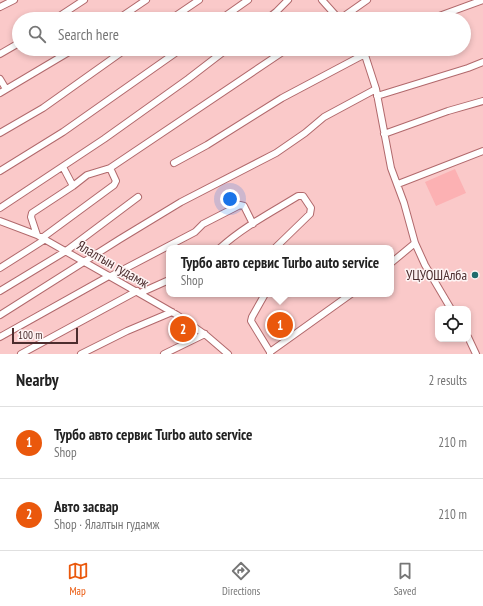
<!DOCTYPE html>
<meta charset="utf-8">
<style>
body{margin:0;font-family:"PT Sans Narrow",sans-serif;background:#f6f6f6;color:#222}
.controls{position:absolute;right:12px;bottom:12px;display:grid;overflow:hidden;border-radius:8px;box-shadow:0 2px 6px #0003}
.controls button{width:36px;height:36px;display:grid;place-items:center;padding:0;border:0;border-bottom:1px solid #e0e0e0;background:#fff;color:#222;font:20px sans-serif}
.scale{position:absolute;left:12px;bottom:10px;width:66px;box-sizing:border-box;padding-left:4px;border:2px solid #4c2d2e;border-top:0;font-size:11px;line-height:14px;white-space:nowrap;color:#4c2d2e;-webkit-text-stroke:3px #fef5f5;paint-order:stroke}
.you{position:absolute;left:230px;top:199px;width:14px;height:14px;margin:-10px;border:3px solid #fff;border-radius:50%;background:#1a73e8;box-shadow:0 0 0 6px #1a73e833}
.badge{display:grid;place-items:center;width:26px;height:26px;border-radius:50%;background:#ea580c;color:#fff;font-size:13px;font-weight:700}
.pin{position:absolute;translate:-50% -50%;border:2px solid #fff;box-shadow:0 1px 4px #0006}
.popup{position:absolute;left:166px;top:245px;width:228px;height:52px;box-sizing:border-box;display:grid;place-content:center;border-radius:8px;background:#fff;filter:drop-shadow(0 1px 3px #0005);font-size:13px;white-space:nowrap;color:#767676}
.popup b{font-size:15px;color:#222}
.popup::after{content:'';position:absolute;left:50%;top:100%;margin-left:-8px;border:8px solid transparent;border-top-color:#fff}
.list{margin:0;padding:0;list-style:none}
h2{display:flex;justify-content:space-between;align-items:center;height:52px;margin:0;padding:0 16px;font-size:17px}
h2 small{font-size:13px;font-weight:400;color:#767676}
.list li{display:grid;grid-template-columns:26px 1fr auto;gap:12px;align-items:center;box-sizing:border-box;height:72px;padding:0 16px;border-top:1px solid #e0e0e0}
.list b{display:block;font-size:15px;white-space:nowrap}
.list p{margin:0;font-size:13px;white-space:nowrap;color:#767676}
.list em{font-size:13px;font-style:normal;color:#767676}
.icon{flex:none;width:22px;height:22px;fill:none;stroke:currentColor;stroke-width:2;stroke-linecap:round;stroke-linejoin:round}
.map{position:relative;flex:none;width:483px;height:354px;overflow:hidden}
.search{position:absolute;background:#fff;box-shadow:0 2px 6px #0003;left:12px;right:12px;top:12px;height:44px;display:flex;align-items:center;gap:10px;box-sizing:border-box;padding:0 14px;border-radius:22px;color:#767676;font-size:15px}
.sheet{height:196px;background:#fff}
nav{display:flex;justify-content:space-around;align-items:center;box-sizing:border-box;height:56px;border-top:1px solid #e0e0e0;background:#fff;font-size:11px;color:#767676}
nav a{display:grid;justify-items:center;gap:2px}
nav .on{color:#ea580c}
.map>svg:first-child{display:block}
.green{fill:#fcb1b3}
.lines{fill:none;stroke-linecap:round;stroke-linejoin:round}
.minor-casing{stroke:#b1696c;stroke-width:8}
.minor{stroke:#fff;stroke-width:6}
.poi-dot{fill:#206c6e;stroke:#fef5f5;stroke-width:1.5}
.labels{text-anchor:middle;stroke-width:3;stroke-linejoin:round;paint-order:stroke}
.street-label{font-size:14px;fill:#4c2d2e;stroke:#fef5f5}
.poi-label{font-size:14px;fill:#4c2d2e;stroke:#fef5f5;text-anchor:end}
</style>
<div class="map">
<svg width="483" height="354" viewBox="0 0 483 354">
<rect width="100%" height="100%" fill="#fac9c9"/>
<path class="green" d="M455,169L466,193L436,206L425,182Z"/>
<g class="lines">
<g class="minor-casing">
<path id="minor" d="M322,0L339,19
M0,7L14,0
M55,19L84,0
M118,19L146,0
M171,19L199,0
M221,19L248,0
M267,19L276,12L288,0
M340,19L367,0
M431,19L483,0
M363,49L376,89L391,168L404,203L415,243L425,265L451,309
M0,54L19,43
M0,79L6,89
M0,93L74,49
M377,96L468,68L483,62
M0,133L43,108L126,49
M384,134L448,111L483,101
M174,163L207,145L282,98L365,54
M63,167L73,186L87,175L110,168L287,49
M0,171L63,132L181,49
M398,184L483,151
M0,208L104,139L188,79L227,49
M0,221L37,235L144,296L177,315L207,336L228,354
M37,235L31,217L32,213L73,186
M42,238L114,185L116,181L110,168
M220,248C243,227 272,212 298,196H303L311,208L310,214L275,248
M391,263L415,243
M0,268L44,240
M111,276L195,232L203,224L240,205L244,206L253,224
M0,291L66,251L138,197
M140,293L169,280
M265,294L252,317L251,321L270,352
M0,315L120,239L181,202L276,153L305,133L324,117L376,89
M0,337L109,276
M468,337L476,354
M21,354L137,291
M81,354L127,331L172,312
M164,354L205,334
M270,354V352L351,294"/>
</g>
<use href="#minor" class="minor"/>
</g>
<circle class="poi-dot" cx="475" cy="275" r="4"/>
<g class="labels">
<g class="street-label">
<text transform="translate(113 264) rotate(30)" y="5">Ялалтын гудамж</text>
</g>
<g class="poi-label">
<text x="467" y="280">УЦУОШАлба</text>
</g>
</g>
</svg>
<div class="controls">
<button><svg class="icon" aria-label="locate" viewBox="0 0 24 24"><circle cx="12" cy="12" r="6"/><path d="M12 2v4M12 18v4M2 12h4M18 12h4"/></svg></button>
</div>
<div class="scale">100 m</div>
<div class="you"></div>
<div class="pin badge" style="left:280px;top:325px">1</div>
<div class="popup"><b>Турбо авто сервис Turbo auto service</b>Shop</div>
<div class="pin badge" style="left:183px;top:329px">2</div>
<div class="search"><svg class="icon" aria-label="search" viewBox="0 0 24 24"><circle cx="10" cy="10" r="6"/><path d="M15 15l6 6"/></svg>Search here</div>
</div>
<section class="sheet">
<h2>Nearby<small>2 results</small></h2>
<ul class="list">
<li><span class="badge">1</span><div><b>Турбо авто сервис Turbo auto service</b><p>Shop</p></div><em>210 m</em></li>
<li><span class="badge">2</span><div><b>Авто засвар</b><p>Shop · Ялалтын гудамж</p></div><em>210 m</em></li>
</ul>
</section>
<nav>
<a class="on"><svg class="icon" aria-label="map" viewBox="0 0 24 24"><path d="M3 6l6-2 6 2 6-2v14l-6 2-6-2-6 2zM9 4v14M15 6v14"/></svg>Map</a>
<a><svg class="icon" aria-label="directions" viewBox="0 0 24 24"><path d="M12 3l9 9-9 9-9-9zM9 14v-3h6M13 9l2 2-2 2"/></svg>Directions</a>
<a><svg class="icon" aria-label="saved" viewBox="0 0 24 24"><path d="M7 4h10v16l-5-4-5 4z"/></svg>Saved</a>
</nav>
